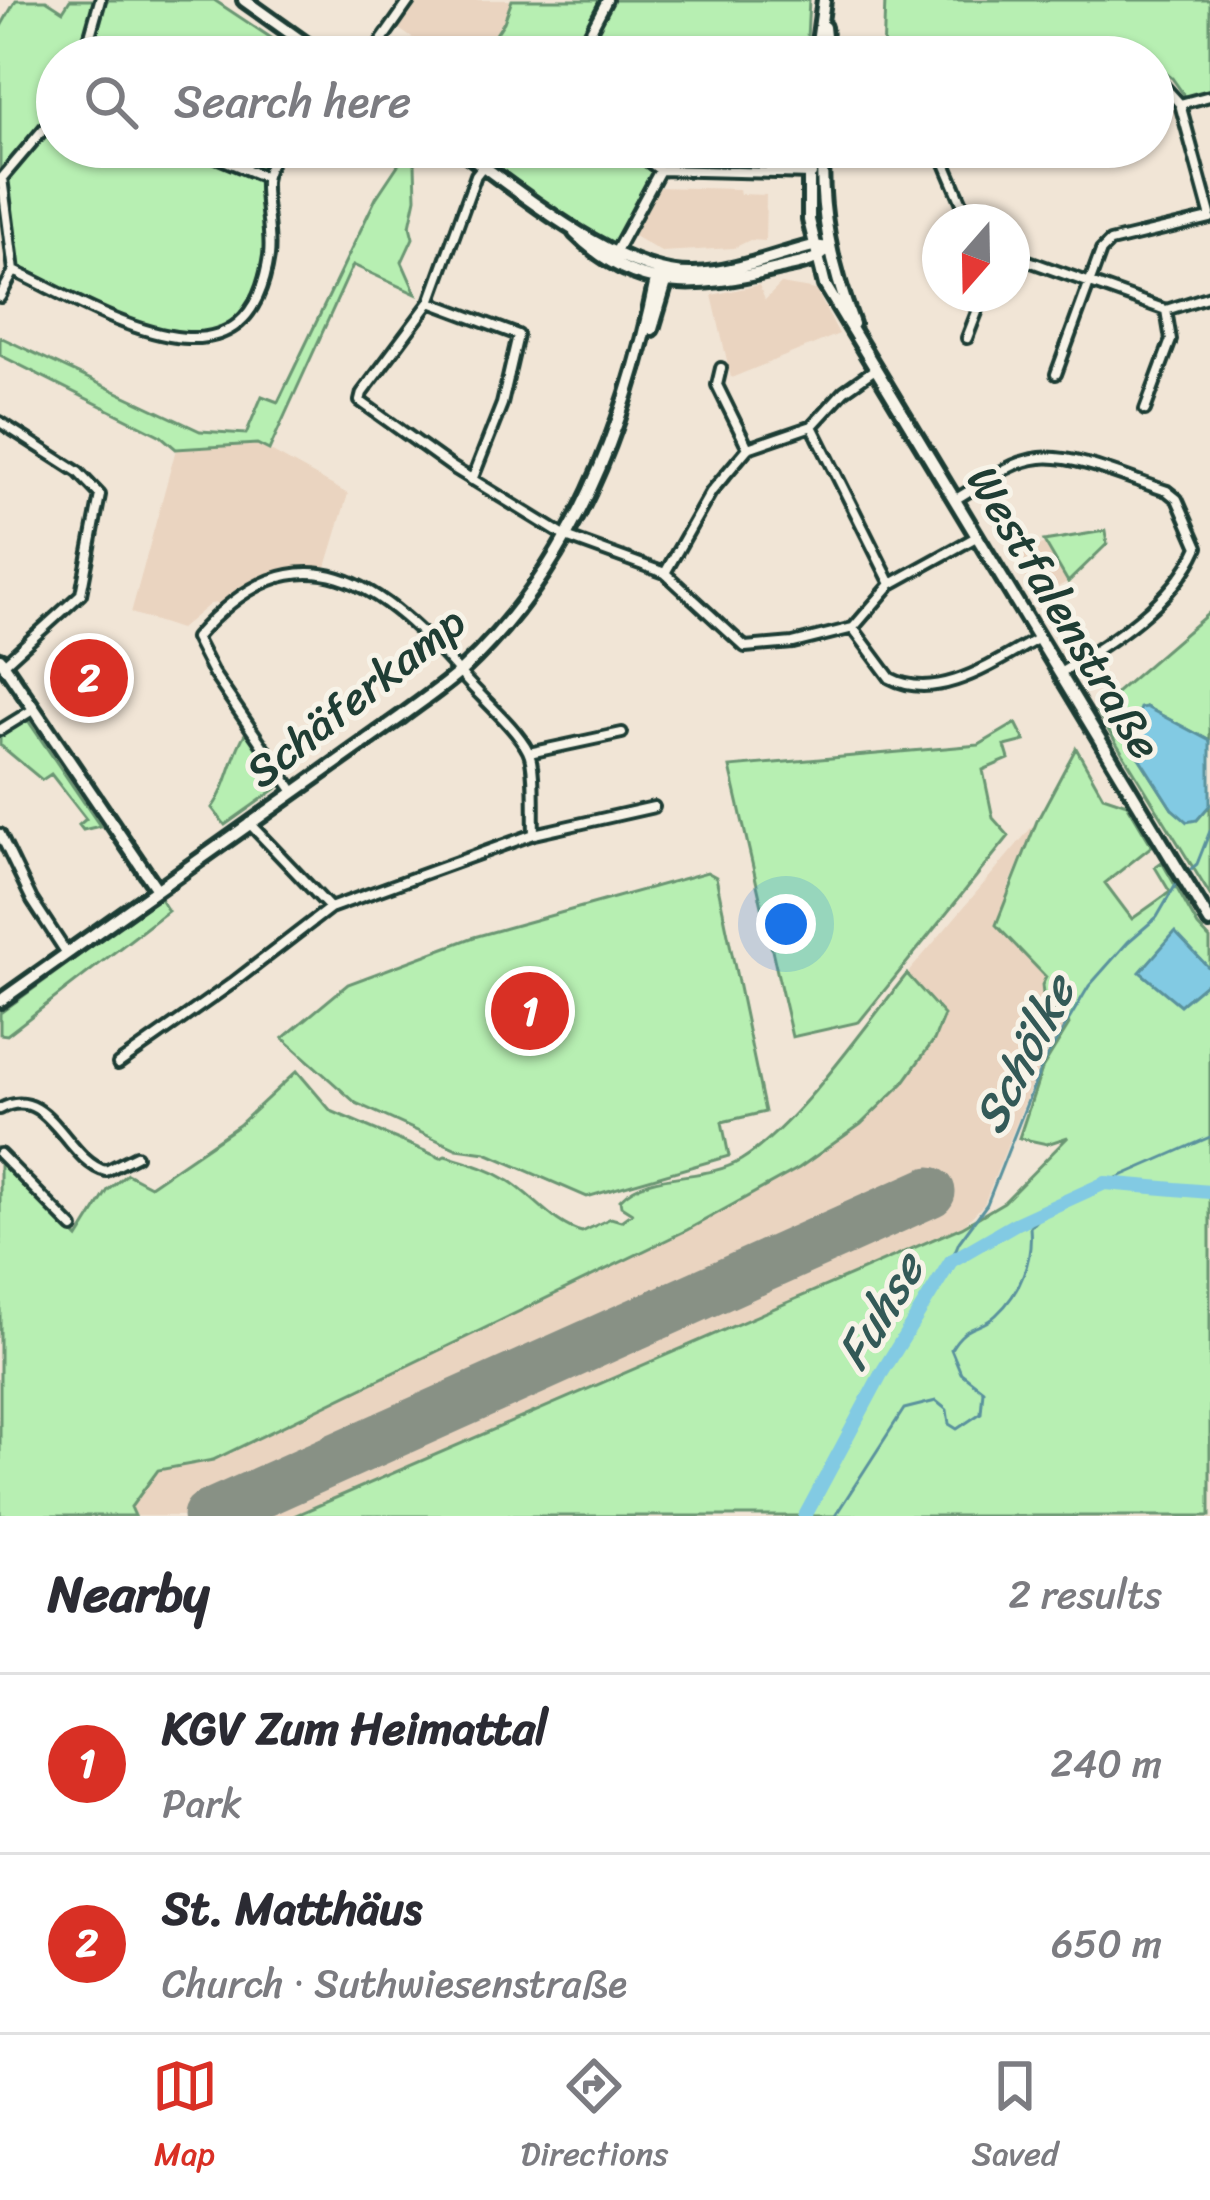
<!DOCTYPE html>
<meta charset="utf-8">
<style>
body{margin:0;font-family:Sriracha,sans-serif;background:#f7f7f7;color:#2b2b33}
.compass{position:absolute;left:922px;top:204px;width:108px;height:108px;border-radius:50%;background:#fff;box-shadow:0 3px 9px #0004;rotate:200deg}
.you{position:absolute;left:786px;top:924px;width:42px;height:42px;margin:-30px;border:9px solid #fff;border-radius:50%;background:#1a73e8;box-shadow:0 0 0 18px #1a73e833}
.badge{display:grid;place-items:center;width:78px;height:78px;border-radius:50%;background:#d93025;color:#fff;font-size:39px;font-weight:700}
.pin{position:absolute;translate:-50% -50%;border:6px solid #fff;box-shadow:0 3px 12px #0006}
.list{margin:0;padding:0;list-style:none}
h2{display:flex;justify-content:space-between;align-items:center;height:156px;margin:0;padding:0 48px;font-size:51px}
h2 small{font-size:39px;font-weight:400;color:#7c7c81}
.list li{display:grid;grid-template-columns:78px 1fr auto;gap:36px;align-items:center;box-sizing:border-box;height:180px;padding:0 48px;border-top:3px solid #e1e1e2}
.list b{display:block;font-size:45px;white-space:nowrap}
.list p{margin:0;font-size:39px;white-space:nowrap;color:#7c7c81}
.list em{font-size:39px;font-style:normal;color:#7c7c81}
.icon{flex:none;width:66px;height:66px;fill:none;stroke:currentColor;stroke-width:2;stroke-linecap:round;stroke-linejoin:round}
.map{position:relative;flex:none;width:1210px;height:1516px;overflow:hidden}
.search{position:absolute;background:#fff;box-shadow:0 3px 9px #0004;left:36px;right:36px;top:36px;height:132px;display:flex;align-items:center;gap:30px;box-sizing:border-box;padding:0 42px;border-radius:66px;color:#7c7c81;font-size:45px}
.sheet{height:516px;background:#fff}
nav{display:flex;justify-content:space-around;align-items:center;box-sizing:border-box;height:168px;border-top:3px solid #e1e1e2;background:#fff;font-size:33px;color:#7c7c81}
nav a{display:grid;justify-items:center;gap:6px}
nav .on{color:#d93025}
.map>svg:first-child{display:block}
.built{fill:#ead4c0}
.green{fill:#b7efb2;stroke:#6b9673;stroke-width:3}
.water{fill:#82cae3;stroke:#5a929d;stroke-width:3}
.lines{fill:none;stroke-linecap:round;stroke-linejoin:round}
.stream{stroke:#5a929d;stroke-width:3}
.river{stroke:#82cae3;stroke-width:14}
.runway{stroke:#889185;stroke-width:51}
.street-casing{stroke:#1f3d34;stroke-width:16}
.secondary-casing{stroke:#1f3d34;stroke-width:20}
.street{stroke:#f7f3e8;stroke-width:8}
.secondary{stroke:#f7f3e8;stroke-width:10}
.labels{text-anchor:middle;stroke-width:10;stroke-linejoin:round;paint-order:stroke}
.street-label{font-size:45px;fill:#1f3d34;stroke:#f7f3e8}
.water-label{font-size:48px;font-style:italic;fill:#335957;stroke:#f7f3e8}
</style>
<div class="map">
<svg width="1210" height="1516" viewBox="0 0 1210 1516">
<rect width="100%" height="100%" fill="#f1e5d6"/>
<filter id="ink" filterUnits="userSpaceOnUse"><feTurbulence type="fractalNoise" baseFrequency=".00833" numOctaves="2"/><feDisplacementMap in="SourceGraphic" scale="24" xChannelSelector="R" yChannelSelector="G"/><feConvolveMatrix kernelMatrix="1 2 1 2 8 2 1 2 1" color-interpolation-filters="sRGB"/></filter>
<g filter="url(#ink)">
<path class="built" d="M415,0H512L504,22L481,57H440L399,29Z
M656,187L739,189L740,194L766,195L765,241L750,240L734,248L661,252L629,233Z
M781,284L816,290L839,334L731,378L712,295L759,285L765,300Z
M258,444L348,494L326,567L270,574L243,586L224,602L210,604L180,629L131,613L176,449Z
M1044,543L1067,582L1038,599L1015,560Z
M1037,821L1009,886L1046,977L1044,1003L1069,1019L1040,1064L984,1204L962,1227L294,1516H135L131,1507L158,1470L213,1460L341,1398L687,1230L799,1168L836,1143L903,1083L942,1026L941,1009L907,974Z"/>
<path class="green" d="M16,0H46L63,11L70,0H214L300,57H57V147H279L265,177L270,250L255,306L216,335L148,332L14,271L0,178V28Z
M512,0H809L806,57H481L504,22Z
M885,0H1210V93L1187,99L1172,78L1153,63V57L1143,56C1056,52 970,57 883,57Z
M410,147H427L415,164L416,198L410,226L413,238L402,262L416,294L353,265L269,450L257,444L176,449L161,436L0,355V337L200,431L246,434L262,396L278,402L376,198Z
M457,147H798V163L787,168L663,163L615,253Z
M1105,531L1107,544L1068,582L1044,541Z
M1210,612V741L1146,707L1131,745L1172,809L1197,820L1210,805V895L1096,710Z
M25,720L29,722L100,826L83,830L79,825L86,819L51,774L42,780L0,745V735Z
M1016,723L1025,741L1005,746L1009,759L983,770L993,818L1009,836L859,1022L792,1037L730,767L979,745Z
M246,732L283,784L225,825L212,808C229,785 231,755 246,732Z
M1076,748L1103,796L1127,804L1152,846L1105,883L1132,919L1170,892L1155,867L1162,862L1198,926L1210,939V1516H294L962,1227L1004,1202L1068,1137L1047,1144L1019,1138L1042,1069L1069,1025L1068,1019L1044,1003L1042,985L1046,977L996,925L1037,821Z
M707,872L716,877L765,1112L722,1122L729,1156L587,1197L486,1153L457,1149L356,1103L283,1038L348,984L474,937Z
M159,897L168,911L7,1035L0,1034V1013Z
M907,974L944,1015L934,1040L903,1083L861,1124L799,1168L687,1230L213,1460L158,1470L131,1507L135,1516H0V1160L78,1238L108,1190L127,1174L150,1186L239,1125L297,1071L331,1111L441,1158L445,1156C468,1163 488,1168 509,1181C533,1196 554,1225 582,1232L611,1218L621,1221L632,1213L621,1206L620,1200C650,1168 704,1183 741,1160C797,1126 864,1027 907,974Z"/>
<path class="water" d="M1146,707L1210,741V805L1197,820L1187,822L1172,809L1131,745L1129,737L1140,708Z
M1175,932L1210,969V980L1180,1005L1140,972Z"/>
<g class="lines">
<path class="stream" d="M1184,875L1197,864L1210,831
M1105,1183L1210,1137
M951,1261L959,1242L987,1204L1042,1065L1089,986L1128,942L1157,917L1178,881
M835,1516L904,1409L936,1401L947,1410L949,1424L957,1429L981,1413L983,1390L961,1373L951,1349C967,1322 978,1332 996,1315C1021,1292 1033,1260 1030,1227L1045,1211"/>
<path class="river" d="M805,1516L881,1374L951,1261L1015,1224L1105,1183L1210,1192"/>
<path class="runway" d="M208,1516L930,1192"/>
<g class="street-casing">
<path id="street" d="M84,57L100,0
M370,57L410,0
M577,57L607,0
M1067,57H1092
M1153,74L1180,104L1210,214
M1180,104L1210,96
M192,147L265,177
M498,147L476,175L430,302L362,393L360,401L452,467L566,537L665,573L745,647L793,643L853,628L891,584L978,536
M629,147L660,170L812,174
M938,147L970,222
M615,253L660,170
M1012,255L1166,310L1210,296
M14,271C95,308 247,409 269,256C272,231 264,206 265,181C266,170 274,157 279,147
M0,297L14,271L2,178L57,113
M430,302L518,335L502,404L472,480
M967,338L984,294
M721,368L717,385L748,448
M1056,374L1101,251L1110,242L1210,218
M1145,410L1171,340L1166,310
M0,422L78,472L100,495L81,594L4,664
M812,426L891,584
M956,499C982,484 1010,461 1040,458C1075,454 1132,480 1167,491L1177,499L1198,547C1174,602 1110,643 1060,673
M665,573L711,492L748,448L812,426L844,391L875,369
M853,628L890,678C939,704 998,660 1039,638
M0,730L34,709
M529,753L622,733
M249,823L330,908L534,834C533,814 536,767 528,751C517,729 484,700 467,681C382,583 300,518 195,638L213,673L294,792
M0,834L32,900L66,952
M534,834L654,807
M118,1064L230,985L330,908
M0,1109C49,1082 66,1161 106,1171L136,1156
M0,1154L73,1228"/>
</g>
<g class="secondary-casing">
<path id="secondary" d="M244,0L324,57
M824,27L827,57
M816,57L824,0
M457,147C517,189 619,277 694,274C734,273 774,256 813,246L829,248
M809,147V220L825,285L1210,922
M823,147C819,210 831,265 853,324
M575,233C637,295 698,288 777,269C795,264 816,263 829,248
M652,329L667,279
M0,659L156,888
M0,1001L402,716C422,701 443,687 461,671C573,567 626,426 656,280"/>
</g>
<use href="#street" class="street"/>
<use href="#secondary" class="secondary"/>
</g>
</g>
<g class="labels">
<g class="street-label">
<text transform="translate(1065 612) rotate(59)" y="16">Westfalenstraße</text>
<text transform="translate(355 696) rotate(-38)" y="16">Schäferkamp</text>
</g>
<g class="water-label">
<text transform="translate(1023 1054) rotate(-63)" y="17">Schölke</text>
<text transform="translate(879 1311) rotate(-59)" y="17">Fuhse</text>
</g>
</g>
</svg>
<svg class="compass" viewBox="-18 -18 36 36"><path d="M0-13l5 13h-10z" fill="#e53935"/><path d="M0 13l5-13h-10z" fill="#7c7c81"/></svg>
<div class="you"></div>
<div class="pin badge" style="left:530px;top:1011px">1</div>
<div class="pin badge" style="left:89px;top:678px">2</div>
<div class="search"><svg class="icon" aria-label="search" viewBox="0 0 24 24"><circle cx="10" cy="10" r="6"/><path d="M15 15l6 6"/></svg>Search here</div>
</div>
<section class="sheet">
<h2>Nearby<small>2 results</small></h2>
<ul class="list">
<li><span class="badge">1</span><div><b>KGV Zum Heimattal</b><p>Park</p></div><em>240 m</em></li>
<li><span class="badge">2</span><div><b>St. Matthäus</b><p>Church · Suthwiesenstraße</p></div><em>650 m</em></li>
</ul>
</section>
<nav>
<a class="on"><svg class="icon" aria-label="map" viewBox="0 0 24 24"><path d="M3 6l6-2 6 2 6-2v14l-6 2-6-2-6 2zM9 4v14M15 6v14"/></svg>Map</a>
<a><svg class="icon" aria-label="directions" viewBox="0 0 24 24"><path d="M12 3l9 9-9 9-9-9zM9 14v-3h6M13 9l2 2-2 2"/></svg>Directions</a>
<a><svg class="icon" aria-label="saved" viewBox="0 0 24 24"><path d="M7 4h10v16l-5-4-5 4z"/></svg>Saved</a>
</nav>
